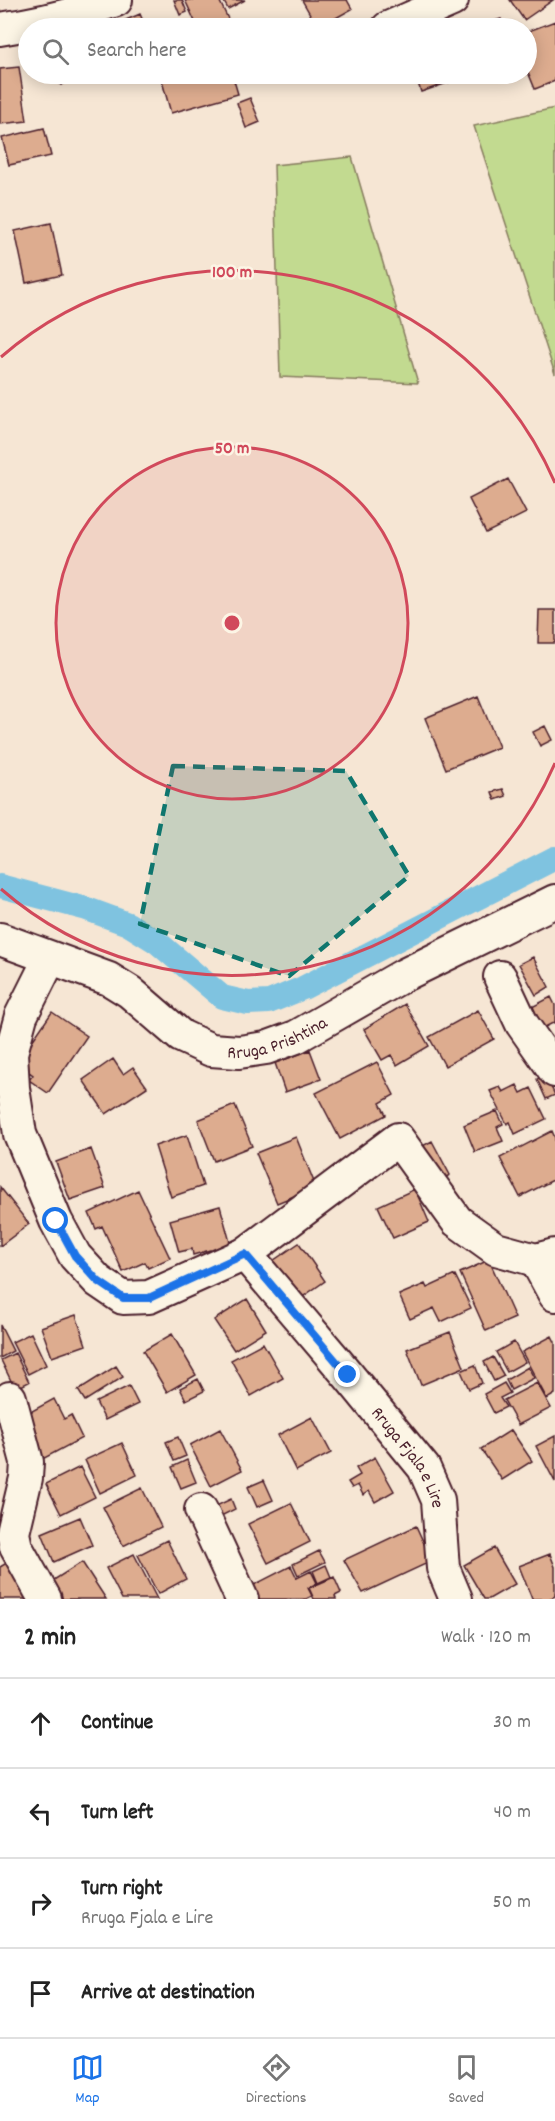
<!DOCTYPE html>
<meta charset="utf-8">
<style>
body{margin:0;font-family:Dekko,sans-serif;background:#f6f6f6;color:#222}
.stop{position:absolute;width:18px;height:18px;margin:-14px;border:4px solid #1a73e8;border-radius:50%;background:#fff}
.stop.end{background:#1a73e8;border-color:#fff;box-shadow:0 2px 6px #0008}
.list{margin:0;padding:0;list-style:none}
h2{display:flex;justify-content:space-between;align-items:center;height:78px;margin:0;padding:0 24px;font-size:26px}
h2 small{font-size:20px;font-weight:400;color:#767676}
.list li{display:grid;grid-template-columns:39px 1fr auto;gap:18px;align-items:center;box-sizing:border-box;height:90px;padding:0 24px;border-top:2px solid #e0e0e0}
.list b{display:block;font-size:22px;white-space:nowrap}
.list p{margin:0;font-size:20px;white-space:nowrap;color:#767676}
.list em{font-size:20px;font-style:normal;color:#767676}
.icon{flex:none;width:33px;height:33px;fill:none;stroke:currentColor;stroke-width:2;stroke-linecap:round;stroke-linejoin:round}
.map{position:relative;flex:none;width:555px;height:1599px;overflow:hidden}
.search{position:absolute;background:#fff;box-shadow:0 3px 15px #0003;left:18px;right:18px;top:18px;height:66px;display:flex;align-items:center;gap:15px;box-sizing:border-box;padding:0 21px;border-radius:33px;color:#767676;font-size:22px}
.sheet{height:438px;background:#fff}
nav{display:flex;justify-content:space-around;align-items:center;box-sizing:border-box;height:84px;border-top:2px solid #e0e0e0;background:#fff;font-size:16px;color:#767676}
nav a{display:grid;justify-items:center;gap:3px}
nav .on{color:#1a73e8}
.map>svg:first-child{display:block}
.green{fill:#c2da90;stroke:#867c5e;stroke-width:1.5}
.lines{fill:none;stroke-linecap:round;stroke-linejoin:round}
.canal{stroke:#7fc3e0;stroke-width:24}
.building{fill:#ddac8f;stroke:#4a1f2b;stroke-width:1.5}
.minor-casing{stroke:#4a1f2b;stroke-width:36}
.minor{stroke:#fcf5e5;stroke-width:32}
.route{stroke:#1a73e8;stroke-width:8}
.marked{fill:#0f766e;fill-opacity:0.2;stroke:#0f766e;stroke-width:4.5;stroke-dasharray:12 8;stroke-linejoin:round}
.ring{fill:none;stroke:#d1495b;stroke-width:3}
.labels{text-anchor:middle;stroke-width:5;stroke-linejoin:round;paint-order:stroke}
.street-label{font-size:18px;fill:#4a1f2b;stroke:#fcf5e5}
.centre{fill:#d1495b;stroke:#fcf5e5;stroke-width:3}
.ring-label{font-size:18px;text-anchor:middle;font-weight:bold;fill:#d1495b;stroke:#fcf5e5;stroke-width:5;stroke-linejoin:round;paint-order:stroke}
</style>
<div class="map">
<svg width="555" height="1599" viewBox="0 0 555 1599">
<rect width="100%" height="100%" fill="#f6e6d4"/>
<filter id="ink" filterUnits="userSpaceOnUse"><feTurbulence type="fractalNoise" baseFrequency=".0167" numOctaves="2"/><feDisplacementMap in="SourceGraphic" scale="12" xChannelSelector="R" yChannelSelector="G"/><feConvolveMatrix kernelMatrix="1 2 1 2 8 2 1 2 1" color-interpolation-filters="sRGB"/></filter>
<g filter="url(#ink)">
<path class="green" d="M555,108V374L474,126Z
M352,157L418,383L280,377L274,165Z"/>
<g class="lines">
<path class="canal" d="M0,886L87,909L128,924L157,942L222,997L248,1003L269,1002L303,988L555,858"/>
</g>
<path class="building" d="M174,0H182L187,12L180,15Z
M185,0H219L230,23L217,28H198Z
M223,0H245L228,9Z
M302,0H347L352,9L318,28Z
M510,0H553L524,20Z
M140,14L146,28H107Z
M269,17L274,28H242Z
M501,19L504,28H472Z
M555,21V81L535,89L526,67V32Z
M19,67L27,121L0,124V69Z
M55,74H84L61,85Z
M160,74H232L238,94L171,113Z
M415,74H450L453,81L421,92Z
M470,74H491L472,80Z
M250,98L260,122L246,128L237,103Z
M44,128L51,156L9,165L2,138Z
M51,223L62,275L26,283L15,231Z
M508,479L526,513L486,533L469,499Z
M539,610H555V643H538Z
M478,696L499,747L446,769L425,718Z
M545,726L552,740L540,746L533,732Z
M503,789L506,796L495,800L492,792Z
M533,957L549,987L536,995L519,964Z
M551,997L555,1005V1022L543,1028L532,1007Z
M405,1004L429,1046L397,1065L391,1055L382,1060L364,1029Z
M478,1010L494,1039L445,1066L429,1037Z
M52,1012L87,1036L48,1093L29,1080L33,1075L17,1063Z
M310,1050L321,1079L285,1092L275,1063Z
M113,1059L123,1074L133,1067L147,1087L106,1114L83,1080Z
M377,1062L394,1095L380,1103L386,1115L340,1139L316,1093Z
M545,1075L555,1095L546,1099L537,1079Z
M517,1085L521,1093L531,1088L546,1119L515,1134L510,1122L507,1124L490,1091L500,1087L503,1092Z
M235,1105L252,1146L214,1161L198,1120Z
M497,1111L503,1124L497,1127L503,1141L475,1152L464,1125Z
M552,1131L555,1138V1179L520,1197L500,1158Z
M187,1135L203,1186L171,1197L155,1146Z
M296,1137L316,1187L277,1203L256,1153Z
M432,1141L450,1175L433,1184L415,1150Z
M91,1149L105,1188L70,1200L56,1162Z
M0,1187L29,1224L0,1246Z
M415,1189L429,1222L393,1238L378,1206Z
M138,1190L170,1258L148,1268L145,1262L123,1272L102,1226L96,1229L89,1213Z
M220,1206L233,1253L212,1259L210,1250L193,1255L192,1249L179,1252L170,1220Z
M299,1243L325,1281L294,1303L267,1265Z
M489,1260L515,1318L486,1331L460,1273Z
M455,1275L471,1308L441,1322L434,1308L410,1319L399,1295L425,1284L427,1288Z
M247,1299L266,1330L234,1350L214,1320Z
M76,1315L86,1345L52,1357L41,1327Z
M0,1325L13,1351L0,1358Z
M450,1332L464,1367L421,1385L407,1349Z
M31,1333L46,1365L28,1374L12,1342Z
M172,1334L196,1375L167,1392L143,1351Z
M552,1336L555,1342V1394L547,1399L522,1352Z
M514,1342L525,1362L507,1372L496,1352Z
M263,1343L283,1378L251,1396L231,1360Z
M15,1353L29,1382L15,1389L1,1360Z
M493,1357L504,1376L494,1381L484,1362Z
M475,1365L482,1383L469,1389L461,1371Z
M116,1366L123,1377L85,1401L78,1390Z
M528,1367L534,1378L511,1390L506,1380Z
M198,1379L204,1391L186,1400L180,1388Z
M504,1383L510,1393L500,1398L506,1407L494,1413L484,1394Z
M537,1383L551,1408L518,1425L504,1400Z
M129,1386L138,1404L105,1420L96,1402Z
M54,1399L64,1419L71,1415L82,1438L37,1462L21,1417Z
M312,1417L331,1453L296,1471L278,1435Z
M220,1429L242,1470L211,1486L190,1445Z
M511,1430L532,1461L502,1480L481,1449Z
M555,1436V1482L536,1446Z
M178,1437L186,1456L174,1461L166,1442Z
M122,1443L137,1475L100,1493L85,1460Z
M375,1457L394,1491L375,1502L369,1491L363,1495L358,1485L352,1488L348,1482L360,1475L356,1468Z
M187,1460L196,1482L181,1488L172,1467Z
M80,1467L95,1497L61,1514L46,1484Z
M264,1480L273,1500L257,1507L248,1487Z
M142,1488L161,1527L123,1546L103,1507Z
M231,1499L235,1509L221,1516L216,1506Z
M291,1503L310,1542L268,1563L248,1524Z
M80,1517L92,1545L54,1562L42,1533Z
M416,1526L432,1561L363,1593L344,1560Z
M167,1540L186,1579L158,1594L138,1555Z
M494,1548L515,1584L489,1599H484L464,1565Z
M319,1551L325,1562L298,1575L293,1564Z
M134,1554L157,1599H122L106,1568Z
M550,1554L555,1567V1596L549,1599H532L519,1566Z
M10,1561L36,1599H0V1567Z
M82,1562L106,1599H59L49,1583Z
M326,1565L331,1577L318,1583L313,1571Z
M291,1566L297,1578L311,1571L317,1583L308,1588L312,1596L306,1599H252L246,1589Z
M334,1577L341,1593L335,1596L336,1599H314L309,1588Z"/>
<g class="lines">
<g class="minor-casing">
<g id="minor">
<path d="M388,28L452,0"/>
<path d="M0,29C40,23 78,14 116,0"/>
<path id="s1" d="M0,939L109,979L130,992L181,1036L211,1050L239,1052L266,1048L296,1037L404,975L555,901"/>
<path d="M50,958L21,1016L11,1053L13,1088L20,1134L56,1221L75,1256L98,1281L123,1298L149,1297L245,1254L398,1139L457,1221L496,1249L536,1260L555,1255"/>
<path d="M500,977L522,1024L555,1071"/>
<path id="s2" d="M245,1254L348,1375L424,1468L438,1500L443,1568L456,1599"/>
<path d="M536,1260L555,1295"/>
<path d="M10,1398L27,1462L26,1478L13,1533L16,1547L45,1599"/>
<path d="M201,1510L242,1599"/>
</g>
</g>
<use href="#minor" class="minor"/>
</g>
</g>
<g class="lines" filter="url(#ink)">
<path class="route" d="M56,1221L75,1256L98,1281L123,1298H149L245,1254L348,1375"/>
</g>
<path class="marked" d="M173,766L346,771L409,876L289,976L140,924Z"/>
<circle cx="232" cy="623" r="176" fill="#d1495b" fill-opacity=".12"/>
<g class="ring">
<circle cx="232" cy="623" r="176"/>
<path d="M555 763A352 352 0 0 1 1 889M1 357A352 352 0 0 1 555 483"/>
</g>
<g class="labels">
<g class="street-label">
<text dy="6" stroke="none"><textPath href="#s1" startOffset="310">Rruga Prishtina</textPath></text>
<text dy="6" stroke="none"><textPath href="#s2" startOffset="262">Rruga Fjala e Lire</textPath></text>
</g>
</g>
<circle cx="232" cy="623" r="9" class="centre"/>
<g class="ring-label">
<text x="232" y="277">100 m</text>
<text x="232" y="453">50 m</text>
</g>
</svg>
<div class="stop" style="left:56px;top:1221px"></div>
<div class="stop end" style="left:348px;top:1375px"></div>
<div class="search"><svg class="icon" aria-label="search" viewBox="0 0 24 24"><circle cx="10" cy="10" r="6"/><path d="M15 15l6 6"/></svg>Search here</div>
</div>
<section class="sheet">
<h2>2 min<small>Walk · 120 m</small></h2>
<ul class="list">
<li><svg class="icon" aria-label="ahead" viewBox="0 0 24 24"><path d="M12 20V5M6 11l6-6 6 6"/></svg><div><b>Continue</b></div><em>30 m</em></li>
<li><svg class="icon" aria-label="left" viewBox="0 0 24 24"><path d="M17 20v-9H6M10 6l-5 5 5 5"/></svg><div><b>Turn left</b></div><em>40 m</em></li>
<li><svg class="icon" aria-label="right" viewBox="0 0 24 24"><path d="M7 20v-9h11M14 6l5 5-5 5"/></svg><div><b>Turn right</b><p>Rruga Fjala e Lire</p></div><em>50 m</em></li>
<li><svg class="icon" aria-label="arrive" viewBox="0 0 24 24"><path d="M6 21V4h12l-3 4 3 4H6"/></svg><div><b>Arrive at destination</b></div></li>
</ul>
</section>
<nav>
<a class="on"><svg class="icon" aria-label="map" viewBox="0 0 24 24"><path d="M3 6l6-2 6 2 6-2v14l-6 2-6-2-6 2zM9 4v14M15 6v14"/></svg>Map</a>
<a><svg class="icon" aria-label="directions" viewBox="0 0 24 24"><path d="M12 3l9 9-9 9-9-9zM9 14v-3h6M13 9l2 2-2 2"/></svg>Directions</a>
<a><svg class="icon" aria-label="saved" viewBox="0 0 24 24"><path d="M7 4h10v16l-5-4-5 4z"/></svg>Saved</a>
</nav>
